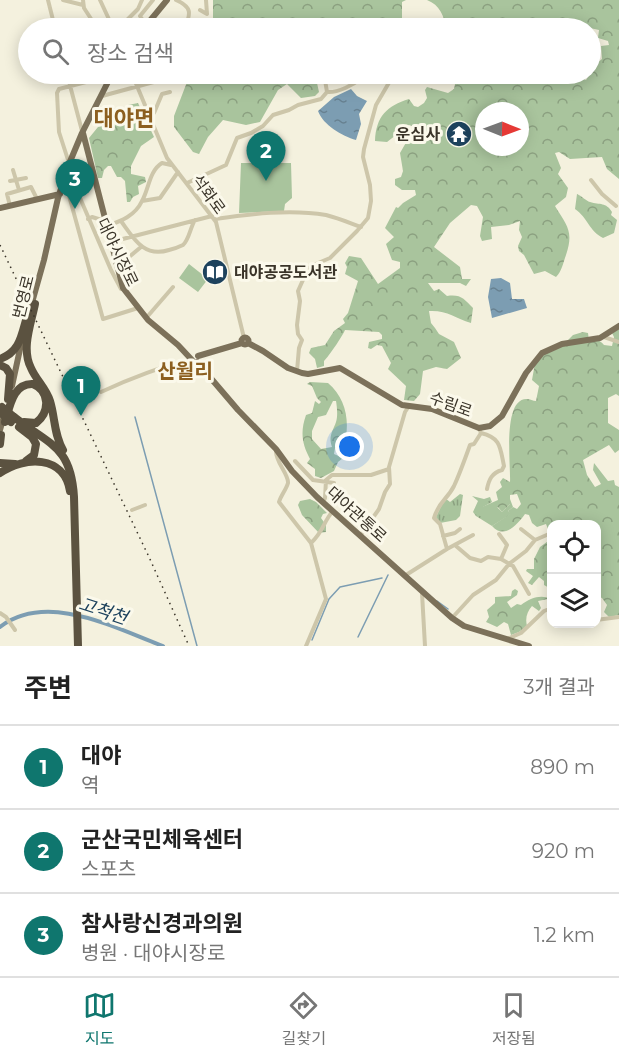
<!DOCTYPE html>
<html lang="ko">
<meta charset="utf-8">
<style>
body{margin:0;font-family:Montserrat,"Noto Sans KR",sans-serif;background:#f2f2f2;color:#222}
.controls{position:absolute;right:18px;bottom:18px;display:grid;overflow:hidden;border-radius:12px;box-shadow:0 3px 15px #0003}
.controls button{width:54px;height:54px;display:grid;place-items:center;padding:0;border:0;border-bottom:2px solid #e0e0e0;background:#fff;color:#222;font:30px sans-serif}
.compass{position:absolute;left:475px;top:102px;width:54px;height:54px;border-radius:50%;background:#fff;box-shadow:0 3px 15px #0003;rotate:91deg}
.you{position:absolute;left:350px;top:447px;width:21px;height:21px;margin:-15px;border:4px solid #fff;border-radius:50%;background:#1a73e8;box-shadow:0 0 0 9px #1a73e833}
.badge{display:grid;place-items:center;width:39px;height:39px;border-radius:50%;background:#0f766e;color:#fff;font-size:20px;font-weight:700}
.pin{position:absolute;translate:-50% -50px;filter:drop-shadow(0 2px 3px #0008)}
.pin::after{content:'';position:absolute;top:32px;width:21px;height:18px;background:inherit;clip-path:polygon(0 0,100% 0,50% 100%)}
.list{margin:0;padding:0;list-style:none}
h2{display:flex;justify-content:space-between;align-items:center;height:78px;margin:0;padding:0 24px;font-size:26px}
h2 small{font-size:20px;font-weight:400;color:#767676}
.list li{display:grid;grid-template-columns:39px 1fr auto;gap:18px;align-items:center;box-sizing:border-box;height:84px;padding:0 24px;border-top:2px solid #e0e0e0}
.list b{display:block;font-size:22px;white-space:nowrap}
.list p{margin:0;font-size:20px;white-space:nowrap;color:#767676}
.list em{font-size:20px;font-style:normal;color:#767676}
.icon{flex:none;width:33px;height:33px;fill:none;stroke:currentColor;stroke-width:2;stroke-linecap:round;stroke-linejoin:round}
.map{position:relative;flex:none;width:619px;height:646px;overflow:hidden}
.search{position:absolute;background:#fff;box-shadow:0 3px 15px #0003;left:18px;right:18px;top:18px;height:66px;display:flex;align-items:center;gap:15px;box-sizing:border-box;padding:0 21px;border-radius:33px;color:#767676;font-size:22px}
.sheet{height:330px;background:#fff}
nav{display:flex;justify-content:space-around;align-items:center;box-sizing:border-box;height:84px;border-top:2px solid #e0e0e0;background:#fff;font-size:16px;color:#767676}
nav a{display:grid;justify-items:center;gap:3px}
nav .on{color:#0f766e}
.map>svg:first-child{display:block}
.grass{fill:url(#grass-tufts)}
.forest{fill:url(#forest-crowns);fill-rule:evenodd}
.garden{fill:#a9c49d}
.water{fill:url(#water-ripples)}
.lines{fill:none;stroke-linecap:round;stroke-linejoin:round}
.stream{stroke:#7c9db2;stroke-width:1.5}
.river{stroke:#7c9db2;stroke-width:4}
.minor{stroke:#cdc6aa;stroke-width:4}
.major{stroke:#7c715a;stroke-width:6}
.highway{stroke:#5b5240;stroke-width:8}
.rail{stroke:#3a3429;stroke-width:1.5;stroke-dasharray:1.5 4.5;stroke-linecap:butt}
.highway-bridge{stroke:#5b5240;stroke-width:8}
.labels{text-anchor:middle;stroke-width:6;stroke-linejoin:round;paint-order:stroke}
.poi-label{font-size:16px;font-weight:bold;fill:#3a3429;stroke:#fbf9eb;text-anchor:end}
.street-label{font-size:16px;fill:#3a3429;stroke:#fbf9eb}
.water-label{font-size:18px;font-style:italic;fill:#1d425d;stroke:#fbf9eb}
.quarter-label{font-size:20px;font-weight:bold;fill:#8c5f1f;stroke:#fbf9eb}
.district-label{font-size:22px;font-weight:bold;fill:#8c5f1f;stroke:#fbf9eb}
</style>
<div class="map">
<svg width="619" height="646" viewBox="0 0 619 646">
<defs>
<pattern id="grass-tufts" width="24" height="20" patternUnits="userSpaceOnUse" patternTransform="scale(1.5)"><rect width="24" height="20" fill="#a9c49d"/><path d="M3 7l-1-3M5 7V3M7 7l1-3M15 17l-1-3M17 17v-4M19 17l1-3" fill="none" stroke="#8ba080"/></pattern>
<pattern id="forest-crowns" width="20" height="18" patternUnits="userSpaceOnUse" patternTransform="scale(1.5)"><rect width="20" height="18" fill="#a9c49d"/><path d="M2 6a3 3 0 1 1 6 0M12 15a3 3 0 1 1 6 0" fill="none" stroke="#8ba080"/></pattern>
<pattern id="water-ripples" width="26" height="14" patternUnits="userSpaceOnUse" patternTransform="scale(1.5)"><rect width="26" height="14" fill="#7c9db2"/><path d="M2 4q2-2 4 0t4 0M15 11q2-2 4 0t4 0" fill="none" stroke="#678191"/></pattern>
</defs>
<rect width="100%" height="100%" fill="#f4f1de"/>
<path class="grass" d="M460,494L463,495L460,516L456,520L440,523L436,517L445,498L450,502Z
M472,496L484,499L490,497L492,502L483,507H497L502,512L510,504V499L513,507L508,511L511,514L492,526L476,516L473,512L478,501Z"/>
<path class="forest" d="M213,0H406L402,2V28H210L213,22Z
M427,0H619V179L607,169L602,157L570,159L559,152L555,153L561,168L558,174L568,188L566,197L555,206C567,226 574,231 566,255C563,263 562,271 556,277L545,271L534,274L524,255L519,251L518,246L522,237L519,230L520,221L509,225L491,227L492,239L482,241L480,236L483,217L477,206L471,205L450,223L434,247L460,267L462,279H471L466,286L460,283H428L434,291L439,289L447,296C461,294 464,299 473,308L471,323C455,318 447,310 429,311L431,323L435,328L439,334L454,342L461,358L447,369L436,367L423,371L420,394L414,401L404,400L406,386L388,369L391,363L382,346L377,345L371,349L368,348L369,342L382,339V335L379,332L345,330C342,337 329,356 324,361V366L317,368L315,359L309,353L311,348L325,345L334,331L345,323L343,319L348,313L358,281L345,274L347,267L345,263L349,256L361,258L378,284L400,268V262L392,260L386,244L394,237L385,228L396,207L398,208L403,203L416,195L415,190H402L395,185V179L401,177L403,171L400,153L415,127L409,125L387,142L375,141C376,116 387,106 409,99L414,106L418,107L424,103L427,98L425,90L427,87L448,93L454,89L457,74H572L586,80L597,63L602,59L601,46L609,45L608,41L598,38L599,30L590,28H446C444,16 440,5 427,0ZM484,111H520V147H484Z
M193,74H315L319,92L315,96L301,98L287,84L278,90L260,122L246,125L223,120L208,137L199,154L193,152L174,127V116L187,82Z
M138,103L154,137L141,146L131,166V174L145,177L146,182L138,186L139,194L133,197L130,202H127L125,181L121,177H117L111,166H108L104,170L102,178H98L89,138L98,127L102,126L104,110L113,107L121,112L128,105Z
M577,194C582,196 586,201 590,202C600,205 606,202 612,212L611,215L617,220L614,233L603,238C589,231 588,218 575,209Z
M619,329V396L616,394L608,398V423L619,430V450L615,453L609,445L583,460L587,475L595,487L601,484L593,470L594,463L608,481L614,480L615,485L619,487V615L609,617L604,612L607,605L602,598L597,596L596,524H552L551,531L548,529L546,524L537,527L532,523L529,515L525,514C518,524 504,540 492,526L510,514L508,511L513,507L517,509L521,504L517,494L510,495V504L502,512L498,507L490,512L482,507L498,500L496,492L502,487L500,482L503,478L510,482C511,466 502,398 527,399C530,399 533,401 536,401L539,386L532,380L535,363L543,355L562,346L573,335L583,332L588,333L589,341C596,339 600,340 604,345L612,346L614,337L612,333Z
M310,382L328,383C347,399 351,425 343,448H335L334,454L343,458L338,462L334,471L321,478L315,476V469L307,463L310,459C302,444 300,432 306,415L312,413L315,401L319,404L321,402L317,398L312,386L307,384ZM333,401H336C337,407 338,416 336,422C333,431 328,436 332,447L321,449L312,439V431L318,417L326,415Z
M310,499L316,502L327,513L323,514L321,518L326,525V532L319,533L302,515L298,505L300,501Z
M551,539V589L544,585V581L539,577L532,585L528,583L533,576L526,571L527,569H534V559L540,547Z
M515,589L518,591L517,595L507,602L511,608L517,604L521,605C530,598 541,594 551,599V602L548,599L538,601L541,608L539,611L532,606C527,612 525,618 527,626L519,632L511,635L508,624L504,622L497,627L486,622L489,617L487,610L495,603V597L511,596L512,591Z"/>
<path class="garden" d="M241,163H291L292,198L285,204L284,211L239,213Z
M189,264L208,279L198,292L179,278Z"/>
<path class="water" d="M351,89L357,96L367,101L359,114L361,124L356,140C342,136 323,125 318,111L334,97Z
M501,278L510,283L512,299H524L527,308L492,318L488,297L491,279Z"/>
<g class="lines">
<path class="stream" d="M135,417L197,646
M437,601L448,609
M358,637L388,575
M312,640L329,599L340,587L382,578"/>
<path class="river" d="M0,627C47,591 115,628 163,646"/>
<path class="minor" d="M48,0L55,28
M63,0L83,5
M83,0L84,8L97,28
M100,0L113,28
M176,0C192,7 191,13 185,28
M200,10L207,14L206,0
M146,25L140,16L153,0
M119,28L138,9L142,0
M67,74L82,131
M132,74L167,158L216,222L244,338
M154,74L157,80
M88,77H104L109,80
M327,92C338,93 353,85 362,78V74
M102,96L161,80L166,74
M149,114L154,113L162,94L170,92
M69,163L59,132L57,93L59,89L86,82L90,74
M13,170L19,190
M68,170L111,270L121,289
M591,180L602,194L616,206
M10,181L26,178
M65,181L103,319L138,308
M187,183L226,165L237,138L251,133L263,126L273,115L289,110L298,105L321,99L327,92L324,74
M142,201L160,198L178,172
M10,206L7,194L31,187L37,199
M88,219L92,217L105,221
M215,219C250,214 290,209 326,215C338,218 350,223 361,227
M121,221C134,239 144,258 169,250C173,249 179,247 183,245C189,240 190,228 195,220
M107,226C121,221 135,216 142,201C149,189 149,171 162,163L171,165
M111,242L212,216
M117,267L141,247
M147,317L173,287
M604,337L619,342
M297,371L299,348L302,340L298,334L297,325L300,301L298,291L307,271L311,266L330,258L357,231L368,218L371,201L370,185L363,157L364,149L376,105L394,74
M101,392C118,384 176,359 193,362
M481,433C501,438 500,447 504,466L502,470C492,473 489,479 487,489
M276,450C275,462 289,474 288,483C286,490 281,495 279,502L311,543L326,599L306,646
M295,461L313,480L334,483
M323,502L325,498L326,480L332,475H371L389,469
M132,510L145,505
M521,529L535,540
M499,534L507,545L501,559
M360,536L379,509L385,492L390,484L389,467L405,412L409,406
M443,536L455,533L460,529
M311,543C324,531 323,522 333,511
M456,546L470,558L481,561L488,557L501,559L513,566L529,594
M447,549L473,535
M406,575L447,549L440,524L434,518C439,501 447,500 454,486C460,473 465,459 470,445L474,444L481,433L479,428
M422,593L425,646
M0,613L6,617L15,630
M452,618L473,595L496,580L509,564L526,551L535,540L549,534
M596,620L619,617
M507,639L521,633L544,611L552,608"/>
<path class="major" d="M144,28L167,0
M83,133L123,288L148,320L178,345L192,360
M0,208L60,194
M26,324L44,260L58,198L69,164L82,133L112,74
M241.5 341a3.5 3.5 0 1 1 7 0a3.5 3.5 0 1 1-7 0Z
M248,343L263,351L288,368L302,373L308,374L340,368L402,405L432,409L479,428L490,426L502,416L526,373L542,353L562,344L600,338L619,326
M198,356L242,343
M197,362L238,410L276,449L292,471L317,497L452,618L464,626L529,646
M12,386L22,340
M0,430L4,416"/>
<path class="highway" d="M35,304C31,324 21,349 31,368C36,380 46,388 50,401C55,417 54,435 63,450
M0,359C19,352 21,338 26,320
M0,365L6,368L10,374L8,399
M14,417C50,445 71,446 74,497L78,646
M5,422C10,406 13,383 33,384C50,391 50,412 36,423L24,422
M19,427L32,437L36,444L34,455L26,461
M0,444L1,435
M0,463L15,464
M0,473C25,456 64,455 70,491"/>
<path class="rail" d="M0,245L149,557L189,646"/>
<path class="highway-bridge" d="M2,407L14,417
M0,412L11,422"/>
</g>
<defs>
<g id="temple-disc" transform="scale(1.35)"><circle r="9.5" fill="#1d425d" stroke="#fbf9eb"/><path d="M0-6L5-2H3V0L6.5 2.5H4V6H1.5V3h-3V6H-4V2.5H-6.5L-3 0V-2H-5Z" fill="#fff"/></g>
<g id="library-disc" transform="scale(1.35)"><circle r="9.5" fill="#1d425d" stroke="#fbf9eb"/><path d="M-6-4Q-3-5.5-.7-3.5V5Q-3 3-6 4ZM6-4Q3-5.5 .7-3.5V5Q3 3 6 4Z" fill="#fff"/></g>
</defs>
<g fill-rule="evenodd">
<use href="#temple-disc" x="459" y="134"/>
<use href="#library-disc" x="215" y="272"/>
</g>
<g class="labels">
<g class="poi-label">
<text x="440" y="140">운심사</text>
<text x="234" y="278" text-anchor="start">대야공공도서관</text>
</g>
<g class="street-label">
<text transform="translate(209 194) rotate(54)" y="6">석화로</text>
<text transform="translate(118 252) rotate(64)" y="6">대야시장로</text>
<text transform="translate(23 297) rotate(-76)" y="6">번영로</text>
<text transform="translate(451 404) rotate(20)" y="6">수림로</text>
<text transform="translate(357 514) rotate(42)" y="6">대야관통로</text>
</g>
<g class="water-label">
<text transform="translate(103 611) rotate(18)" y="6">고척천</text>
</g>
<g class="quarter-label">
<text x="185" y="378">산월리</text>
</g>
<g class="district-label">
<text x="124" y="126">대야면</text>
</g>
</g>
</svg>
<div class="controls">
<button><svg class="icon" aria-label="locate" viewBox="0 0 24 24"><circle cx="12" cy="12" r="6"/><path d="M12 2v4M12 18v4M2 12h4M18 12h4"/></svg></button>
<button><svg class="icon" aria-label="layers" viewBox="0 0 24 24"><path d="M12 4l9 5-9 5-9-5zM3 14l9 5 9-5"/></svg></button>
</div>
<svg class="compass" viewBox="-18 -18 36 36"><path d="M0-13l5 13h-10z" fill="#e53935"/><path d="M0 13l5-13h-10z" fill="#767676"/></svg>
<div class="you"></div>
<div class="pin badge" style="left:81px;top:416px">1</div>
<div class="pin badge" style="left:266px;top:181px">2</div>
<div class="pin badge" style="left:75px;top:209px">3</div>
<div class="search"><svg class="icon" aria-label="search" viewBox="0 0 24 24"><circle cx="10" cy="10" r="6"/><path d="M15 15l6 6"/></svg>장소 검색</div>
</div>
<section class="sheet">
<h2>주변<small>3개 결과</small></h2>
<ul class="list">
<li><span class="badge">1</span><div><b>대야</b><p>역</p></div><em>890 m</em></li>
<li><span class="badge">2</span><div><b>군산국민체육센터</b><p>스포츠</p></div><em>920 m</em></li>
<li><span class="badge">3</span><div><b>참사랑신경과의원</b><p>병원 · 대야시장로</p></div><em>1.2 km</em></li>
</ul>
</section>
<nav>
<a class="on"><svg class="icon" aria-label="map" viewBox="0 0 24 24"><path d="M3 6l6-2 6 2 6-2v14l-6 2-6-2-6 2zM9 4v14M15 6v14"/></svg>지도</a>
<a><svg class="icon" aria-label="directions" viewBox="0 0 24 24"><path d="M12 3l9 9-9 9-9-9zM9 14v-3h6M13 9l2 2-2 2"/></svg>길찾기</a>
<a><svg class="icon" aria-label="saved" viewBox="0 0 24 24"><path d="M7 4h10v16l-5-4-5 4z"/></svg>저장됨</a>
</nav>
